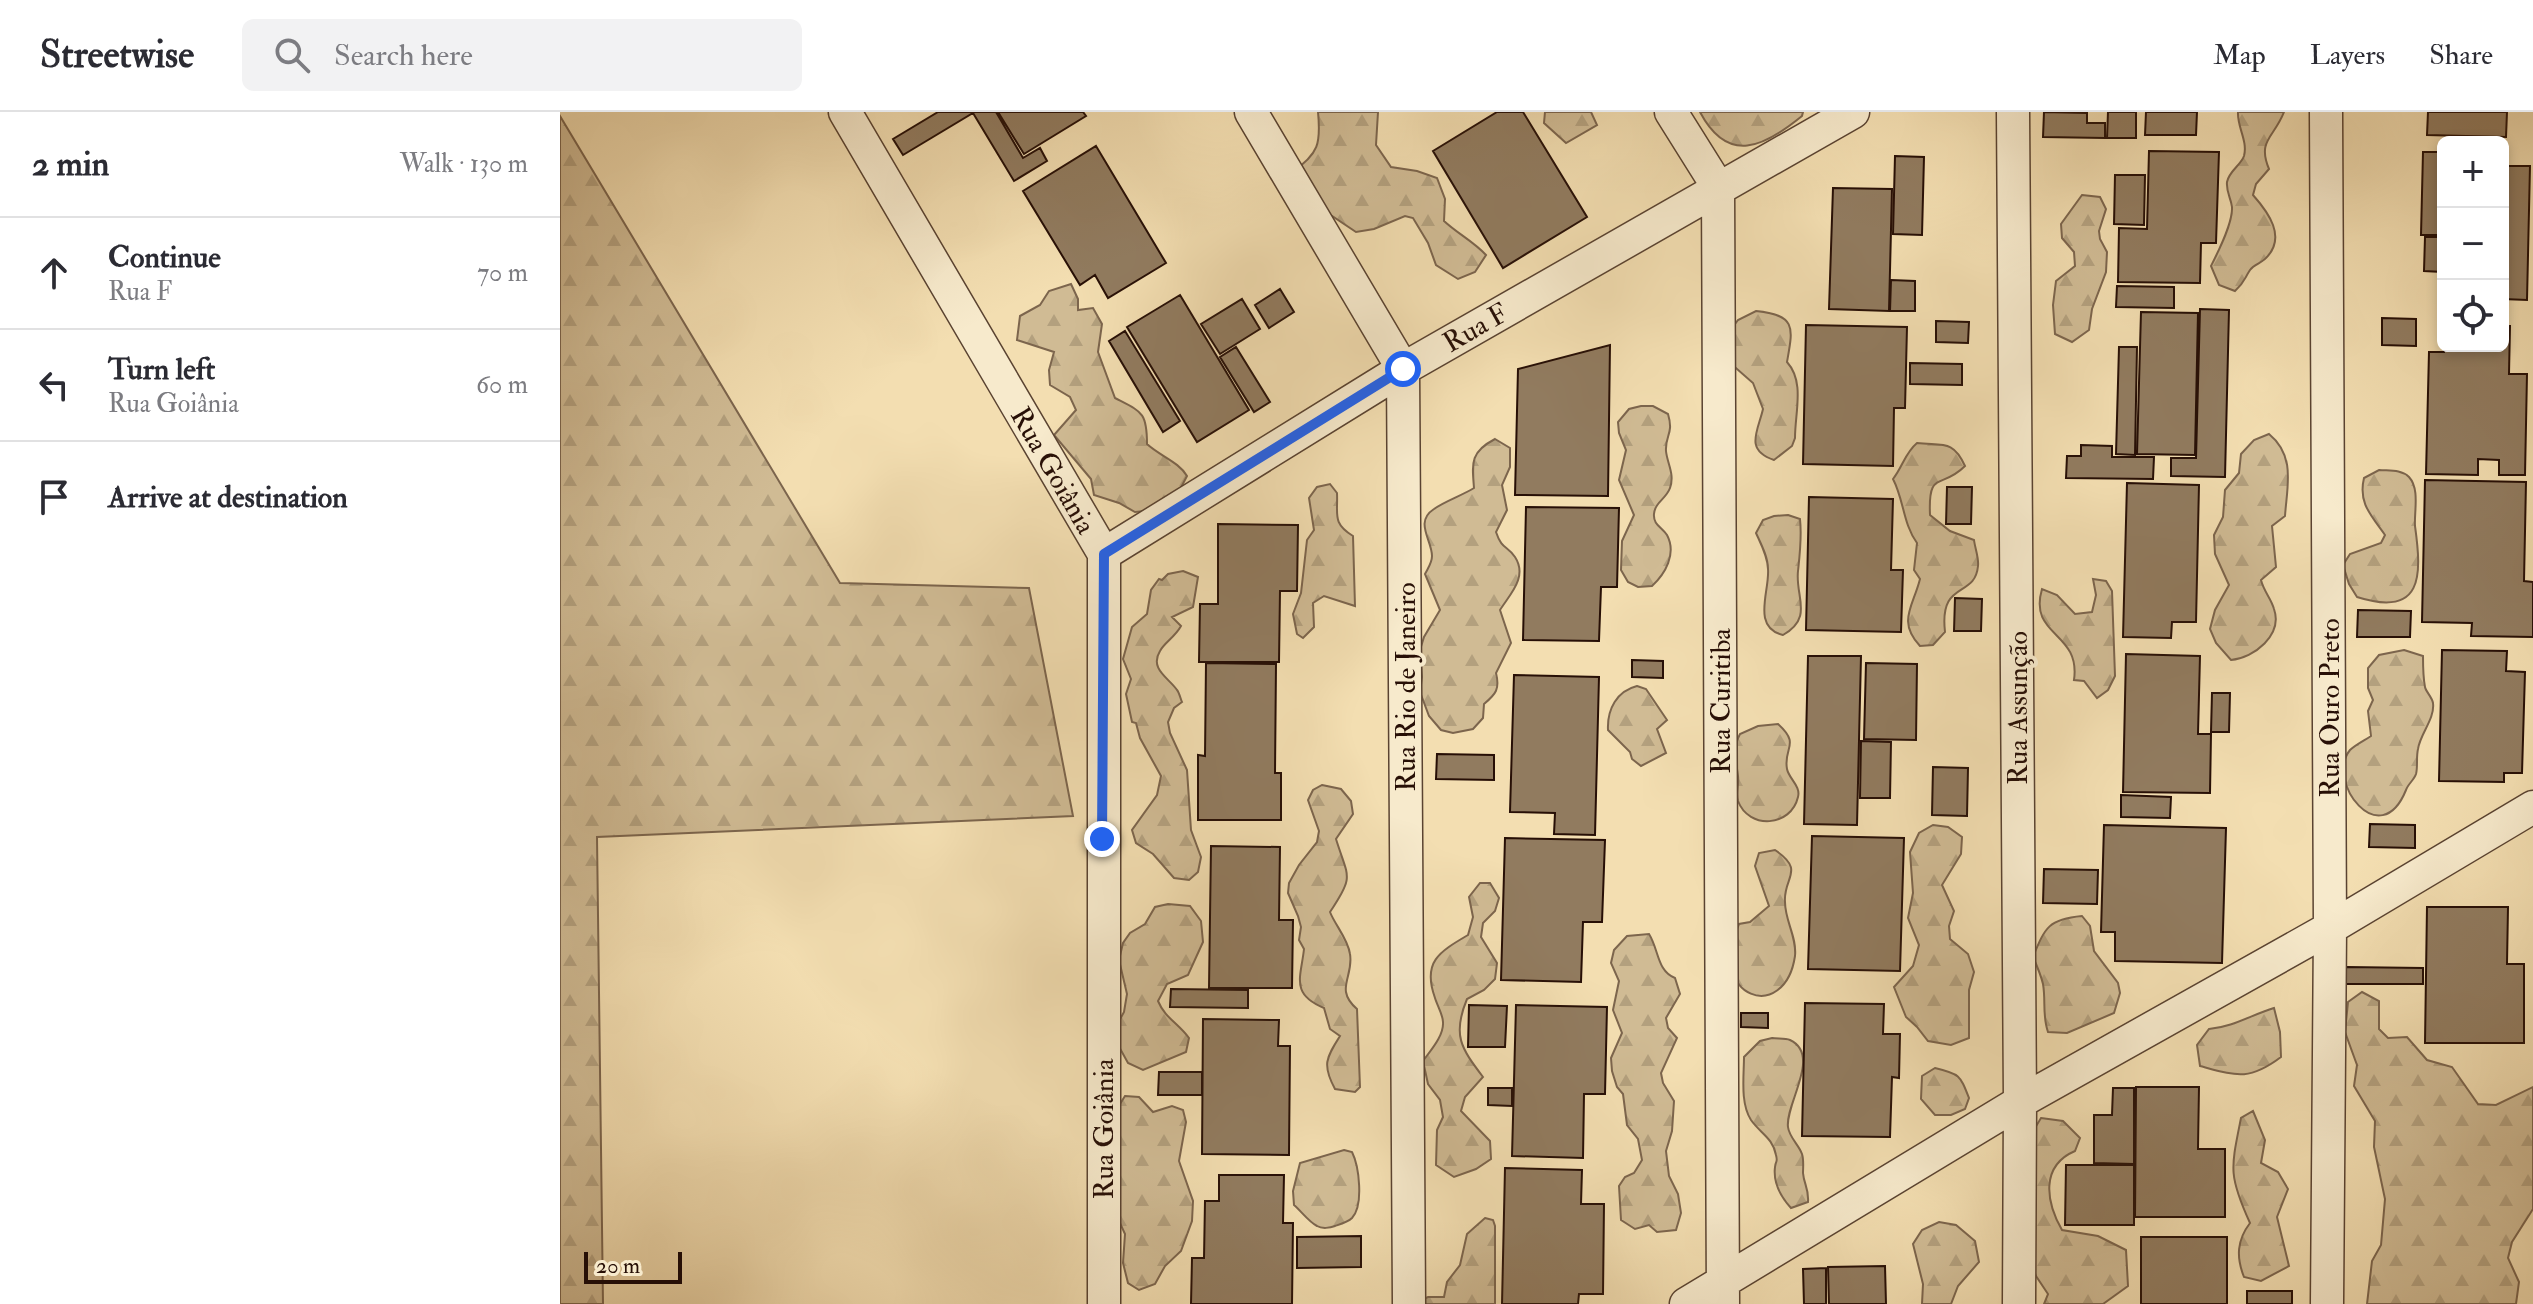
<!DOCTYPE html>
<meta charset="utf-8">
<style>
body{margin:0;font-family:"IM FELL Double Pica",serif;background:#f2f2f3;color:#2b2b33}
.controls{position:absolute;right:24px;top:24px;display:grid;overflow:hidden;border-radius:12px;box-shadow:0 4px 12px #0003}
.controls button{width:72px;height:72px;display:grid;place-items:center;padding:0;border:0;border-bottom:2px solid #e1e1e2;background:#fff;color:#2b2b33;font:40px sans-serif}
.scale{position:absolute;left:24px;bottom:20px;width:98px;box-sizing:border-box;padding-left:8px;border:4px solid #270f06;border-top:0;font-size:22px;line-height:28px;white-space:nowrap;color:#270f06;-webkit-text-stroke:6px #f7eacc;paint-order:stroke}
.stop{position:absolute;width:24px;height:24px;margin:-18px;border:6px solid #2563eb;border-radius:50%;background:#fff}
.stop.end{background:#2563eb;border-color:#fff;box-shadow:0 2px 8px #0008}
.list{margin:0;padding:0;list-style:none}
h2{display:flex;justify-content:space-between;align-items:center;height:104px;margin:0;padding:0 32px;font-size:34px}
h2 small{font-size:26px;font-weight:400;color:#7c7c81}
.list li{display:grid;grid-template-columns:52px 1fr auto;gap:24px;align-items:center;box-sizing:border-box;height:112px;padding:0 32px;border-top:2px solid #e1e1e2}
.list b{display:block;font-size:30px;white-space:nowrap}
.list p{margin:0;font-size:26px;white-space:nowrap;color:#7c7c81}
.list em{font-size:26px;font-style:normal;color:#7c7c81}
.icon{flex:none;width:44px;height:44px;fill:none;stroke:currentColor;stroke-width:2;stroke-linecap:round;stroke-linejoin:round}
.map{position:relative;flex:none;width:1973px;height:1192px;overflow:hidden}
header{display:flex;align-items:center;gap:48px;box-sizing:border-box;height:112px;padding:0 40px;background:#fff;border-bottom:2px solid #e1e1e2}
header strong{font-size:38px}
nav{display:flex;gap:44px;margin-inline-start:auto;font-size:28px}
.search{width:560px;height:72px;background:#f2f2f3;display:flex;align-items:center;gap:20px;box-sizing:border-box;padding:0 28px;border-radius:12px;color:#7c7c81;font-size:30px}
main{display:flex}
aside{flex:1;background:#fff}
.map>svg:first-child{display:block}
.forest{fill:url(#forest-firs);stroke:#7c654d;stroke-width:2}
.building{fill:#917b5f;stroke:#270f06;stroke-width:2}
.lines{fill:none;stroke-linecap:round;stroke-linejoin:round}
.minor-casing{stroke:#5a4331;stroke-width:35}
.minor{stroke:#f7eacc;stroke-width:32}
.route{stroke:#2563eb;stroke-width:10}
.labels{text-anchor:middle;stroke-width:8;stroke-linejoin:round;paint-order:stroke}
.street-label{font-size:28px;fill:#270f06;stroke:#f7eacc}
</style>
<header>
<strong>Streetwise</strong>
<div class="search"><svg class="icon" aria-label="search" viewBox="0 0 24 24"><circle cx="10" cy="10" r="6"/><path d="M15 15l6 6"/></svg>Search here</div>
<nav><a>Map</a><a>Layers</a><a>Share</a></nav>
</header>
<main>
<aside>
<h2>2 min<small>Walk · 130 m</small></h2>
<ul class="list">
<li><svg class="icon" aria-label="ahead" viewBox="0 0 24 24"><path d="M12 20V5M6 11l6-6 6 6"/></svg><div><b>Continue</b><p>Rua F</p></div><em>70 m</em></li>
<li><svg class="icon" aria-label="left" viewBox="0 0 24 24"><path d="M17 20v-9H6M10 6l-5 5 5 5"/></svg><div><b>Turn left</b><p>Rua Goiânia</p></div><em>60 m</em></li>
<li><svg class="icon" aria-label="arrive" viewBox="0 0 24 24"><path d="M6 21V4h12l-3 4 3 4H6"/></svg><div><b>Arrive at destination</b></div></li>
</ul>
</aside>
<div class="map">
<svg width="1973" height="1192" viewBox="0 0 1973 1192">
<defs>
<pattern id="forest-firs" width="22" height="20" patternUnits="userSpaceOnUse" patternTransform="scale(2)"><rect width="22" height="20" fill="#d0bb94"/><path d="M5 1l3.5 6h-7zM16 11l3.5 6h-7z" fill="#b3a07e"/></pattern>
</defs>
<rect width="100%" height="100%" fill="#f3deb1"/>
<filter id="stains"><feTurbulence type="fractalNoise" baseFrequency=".0025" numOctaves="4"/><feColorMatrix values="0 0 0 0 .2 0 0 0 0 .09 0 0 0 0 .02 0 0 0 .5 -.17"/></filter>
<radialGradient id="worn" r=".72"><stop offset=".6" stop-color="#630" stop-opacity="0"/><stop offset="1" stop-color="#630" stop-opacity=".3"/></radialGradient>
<path class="forest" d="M758,0H818L816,33L831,55L857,59L877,66L885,87L884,109C898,122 913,129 926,143L915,160L898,167L876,153L868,131L853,106L845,104L814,117L796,120L772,104L759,101L732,60C759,42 761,31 758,0Z
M985,0H1031L1037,13L1006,31L984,11Z
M1140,0H1243L1242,4C1204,35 1168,53 1140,0Z
M1678,0H1724C1714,26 1697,28 1709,57L1696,72L1693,83C1708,100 1727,125 1706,146C1702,151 1694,152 1690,158C1684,167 1685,170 1675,179L1659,173L1651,154C1658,140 1673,111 1672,95C1671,86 1666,80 1667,70C1669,59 1681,53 1684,44C1688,29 1677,15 1678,0Z
M0,4L280,471L469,476L513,704L37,725L43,1192H0Z
M1522,83L1540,85L1546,97L1539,119L1540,127L1547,140L1546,160L1532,197L1529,218L1512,230L1495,222L1493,193L1496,169L1515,154L1514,140L1502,126L1501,112Z
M511,172L518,187V198L533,196L542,212L538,240L555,286C582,300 587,300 587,332C600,344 619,350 627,364L614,389L606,397L575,400L559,391L534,383L531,367L494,323L516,298L510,285L490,273L489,258L494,240L457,228L460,204L480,193L489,179Z
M1196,199C1237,203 1233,216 1227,250C1245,270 1235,300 1235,326L1232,334L1214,348C1184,338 1198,319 1203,297L1193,271L1169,250L1164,227L1178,208Z
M1081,294H1093L1108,302C1114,322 1105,323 1106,339C1107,351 1115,362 1110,376C1106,387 1095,390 1094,402C1093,413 1102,415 1107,423C1117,442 1105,462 1092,474L1078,475L1068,470L1061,458L1062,429L1074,403L1059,368L1066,338L1059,321L1058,310L1069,297Z
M1709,322C1736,344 1727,374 1725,404L1712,414L1716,455L1701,468C1704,480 1711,486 1714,497C1723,523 1694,546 1671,548L1656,531L1650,517L1655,498L1669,473L1655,442L1654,423L1663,405L1665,378L1679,361L1681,342L1694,328Z
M935,327L950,336V355L942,373L947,398L936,420C942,438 947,433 955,445C968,465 950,482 940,498L951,531L936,561C940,577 936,582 924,592L923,606L913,617L893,621L881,618L869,604L860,580L862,565L860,538L864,525L880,498L865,462C868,456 872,451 872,444C872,428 854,410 874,397C885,389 901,384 914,376C912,351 910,340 935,327Z
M1357,331C1382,334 1393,327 1405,354C1381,378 1368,357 1370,403L1390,419L1414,428C1415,436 1419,446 1418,454C1415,487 1379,467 1385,520L1373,533L1360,534C1337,509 1353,495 1360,467L1354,458L1357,431C1343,412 1344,388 1333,367C1343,354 1345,341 1357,331Z
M1819,358C1829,359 1841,357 1849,365C1860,377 1854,400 1855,414C1862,464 1863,506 1797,485L1789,472L1783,453L1790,442L1821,431L1825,423C1811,403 1798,391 1804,366Z
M770,372L777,381C778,403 772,411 793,424L795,494L764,484L753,491L754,515L743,526L737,522L733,502L741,481L747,428L754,418L749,386L757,375Z
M1228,403L1240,407C1242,425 1240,441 1238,459C1235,485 1254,505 1223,523C1191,515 1210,479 1208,457C1208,445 1201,432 1196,421L1203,408L1214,404Z
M623,459L638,465L633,495L612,505L621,514C615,525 604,531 600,539C589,557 609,566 617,578C619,580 621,588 622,590L614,596L608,610L610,621L627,658L631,718L641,745L638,760L629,768L614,766L593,742L576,731L572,718L597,683L601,664L580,626L576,611L572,610L566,582L571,567L563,547L572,515L587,502L591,478L599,467L602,468L608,462Z
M1533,467L1546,469L1552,479L1555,564L1548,578L1537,586L1524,569L1514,568C1521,519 1468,525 1482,477L1497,483L1515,502L1532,500L1536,483Z
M1844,538L1863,544C1863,554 1863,565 1865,575C1866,580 1872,585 1873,591C1875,607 1860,622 1858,637C1856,645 1858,655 1856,662C1854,668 1848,672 1846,678C1820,742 1765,669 1790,638C1795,633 1805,628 1811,624L1808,599L1813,588L1808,576V556L1819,543Z
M1077,574L1086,577L1107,608L1097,617L1106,641L1081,654L1072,647L1070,640L1048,618C1047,597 1057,579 1077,574Z
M1218,612C1241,633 1223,635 1227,657C1229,667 1241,674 1238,685C1231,715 1189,718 1178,689C1176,681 1179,672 1178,664C1176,647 1172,637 1180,622L1198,614Z
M762,673L781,677L791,689L793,702L776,727C788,766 795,763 770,800C775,813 788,827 790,842C794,865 774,877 797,897L800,975L795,980L775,977C762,953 766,946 780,924L770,917L764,896C730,882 741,865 744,837L739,828L741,815L738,804L728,781L729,771L739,753L757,730L759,719L748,688L753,678Z
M1373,713L1388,715L1402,725L1401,742L1382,773L1394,799L1389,814L1390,827L1408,842L1414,860L1409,878V926L1391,933L1368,929L1357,915L1346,905L1334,875L1353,854L1359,833L1348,806L1353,781L1350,740L1359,721Z
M1215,738C1246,759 1223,765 1225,790C1225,809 1237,825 1235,844C1225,912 1146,887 1179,812L1190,810L1209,794L1195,754L1199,741Z
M920,771H930L939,786L935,799L923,811L921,825L937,851L935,867L924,878L907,887C892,923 901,936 923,965L905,985L901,999L930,1029L931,1047L916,1057L894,1065L876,1053L877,1018L883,1005L880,988L868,972L863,949C870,939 884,924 883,910C883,903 877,893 875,886C862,850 879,840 908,823L913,805L909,785Z
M608,792L630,794L641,809L643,830L628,863L607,872L598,889C605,906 618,911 629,926L626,940L583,958L568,951L552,922L564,900L567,882L559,848L563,831L570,821L585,812L595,795Z
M1522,804L1530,814L1534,839L1558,871L1560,881L1554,901L1507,921L1488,920C1482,903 1486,889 1483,872C1481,863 1477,854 1473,845C1485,815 1489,807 1522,804Z
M1089,822C1099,838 1097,859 1115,866L1120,882L1106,906L1108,916L1117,926L1101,961L1103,971L1114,989L1112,1019L1106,1039L1109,1064L1118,1082L1121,1101L1116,1118L1097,1120L1089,1113L1075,1117L1061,1108L1059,1074L1065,1065L1074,1061L1082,1048L1078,1027L1067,1013L1063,982L1057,975L1052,959L1051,946L1062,921L1053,898L1059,869L1051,851L1054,838L1067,824Z
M1802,880L1819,889V917L1828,926L1847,925L1867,948L1892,955L1918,992L1936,993L1973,975V1097L1952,1130L1948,1146L1959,1170L1956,1192H1807L1812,1149L1821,1133L1825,1087L1814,1035L1815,1009L1794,974L1797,953L1785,920L1788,890Z
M1714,896L1720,920L1721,945C1689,969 1677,964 1640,954L1637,933L1649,917C1673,915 1691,903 1714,896Z
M1212,926C1217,927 1225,926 1230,928C1262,943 1225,992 1228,1015C1229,1025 1239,1033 1242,1042C1244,1048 1243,1055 1243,1061C1244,1073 1249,1076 1248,1090L1231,1096C1221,1085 1213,1071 1215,1055C1216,1047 1218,1051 1216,1043C1213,1026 1200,1021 1191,1008C1180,991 1184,964 1184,945L1200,929Z
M1375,956C1400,962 1400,963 1409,986L1405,997L1391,1003H1375L1361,987L1362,964Z
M565,984L579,985L593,1000L612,994L623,998L626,1010L619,1049L633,1089L632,1109L621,1139L605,1154L595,1172L579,1178L568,1171L563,1151L565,1122L559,1109L548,1011Z
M1693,999L1705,1028L1701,1051L1718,1060L1728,1077L1717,1105L1729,1154L1701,1169L1684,1165C1676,1145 1677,1128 1690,1111C1668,1063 1671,1056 1681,1006Z
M1481,1006L1503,1009L1520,1026L1515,1039C1480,1054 1486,1090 1502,1118L1538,1124L1566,1138L1568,1174L1543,1192H1484L1488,1182L1476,1164L1464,1133V1034Z
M784,1038L792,1040C799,1054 804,1093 792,1106C788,1110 781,1112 775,1114C770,1116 762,1117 757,1114C749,1110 741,1099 734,1093L733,1079L740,1051Z
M925,1106L933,1108L935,1114V1192H852L868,1185H884L887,1170L900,1153L907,1122Z
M1379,1110L1396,1113L1415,1129L1419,1150L1398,1174L1391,1192H1362L1363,1172L1353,1132L1362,1118Z"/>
<path class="building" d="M378,0H436L463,46L480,36L487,49L454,69L413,1L343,43L333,27Z
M438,0H523L526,4L464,42Z
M937,0H963L1027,105L943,156L873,39Z
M1484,0L1527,1V11H1545V26L1483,25Z
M1548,0H1576V26H1547Z
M1586,0H1637L1636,23H1585Z
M1868,0H1947L1946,25L1867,23Z
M536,34L606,151L548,186L535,163L520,173L463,79Z
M1589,39L1659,40L1656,131H1641L1640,171L1558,170L1559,116L1587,117Z
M1863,40H1883L1882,123H1861Z
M1335,44L1364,45L1362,123L1333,122Z
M1943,54H1970L1967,188L1943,187Z
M1555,63H1585L1584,113L1554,112Z
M1273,76L1332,77L1329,199L1269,197Z
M1865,125H1883V186V160L1864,159Z
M1331,168L1355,169V199H1330Z
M1557,174L1614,175V196L1556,195Z
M720,177L734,200L709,216L695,193Z
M620,183L689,298L637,330L567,215Z
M682,187L700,217L660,242L641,212Z
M1640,197L1669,198L1665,365L1611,364V346H1636Z
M1581,200L1638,201L1635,343L1577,342Z
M1822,206L1856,207V234L1822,233Z
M1376,209L1409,210L1408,231L1376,230Z
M1246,213L1347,215L1345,296H1334L1333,354L1243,352Z
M1943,214H1950L1949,262H1967L1965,363H1939V348L1918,347V363L1866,362L1869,240H1884V234H1943Z
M565,219L620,309L603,320L549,229Z
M1050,233L1048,384L955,383L958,257Z
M676,235L710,290L694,300L660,245Z
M1559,235H1577L1575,343L1556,342Z
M1350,251L1402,252V273L1350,272Z
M1521,333L1552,334V345H1594L1593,367L1506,366L1507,344H1521Z
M1865,368L1966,370L1964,469L1973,470V525L1911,524L1912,511L1862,510Z
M1567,371L1639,373L1636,510H1612L1611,526L1563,525Z
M1387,375H1412L1411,412H1386Z
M1249,385L1333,387L1331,458H1343L1341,520L1246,518Z
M966,395L1059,396L1057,475H1041L1039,529L963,528Z
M658,412L738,413L737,479H720L719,550H639L640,492H658Z
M1395,486L1422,487L1421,519H1394Z
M1798,498L1851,499L1850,525H1797Z
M1882,538L1947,539L1946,559L1965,560L1962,661H1944V670L1879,669Z
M1566,542L1640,544L1638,622H1651L1650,681L1563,680Z
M1248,544H1301L1297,713L1244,712Z
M1072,548L1103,549V566L1072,565Z
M646,551L716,552L715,661H721V708H638V643L645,644Z
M1306,551L1357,552L1356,628L1304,627Z
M954,563L1039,565L1035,723L994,722L995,701L950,700Z
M1652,581H1670L1669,620H1651Z
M1301,629L1331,630L1330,686H1300Z
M877,642L934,643V668L876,667Z
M1373,655L1408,656L1407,704L1372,703Z
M1561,683L1611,685L1610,706L1561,705Z
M1810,712L1855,713V736L1809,735Z
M1544,713L1666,716L1662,851L1555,849V820H1541Z
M1252,724L1344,726L1340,859L1248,857Z
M945,726L1045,728L1042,810H1023L1021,870L941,868Z
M651,734L720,735L719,808H733L732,876H649Z
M1484,757L1538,758L1537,792L1483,791Z
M1867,795H1948L1947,852H1964V931H1865Z
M1786,855L1863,856V872H1786Z
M611,877L688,878V896L610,895Z
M1245,891L1324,892L1323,922H1340L1339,966L1332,965L1330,1025L1242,1024Z
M909,893L947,894L945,935H908Z
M956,893L1047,895L1045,982H1024L1023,1046L952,1044Z
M1181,901H1208V916L1181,915Z
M643,907L719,908L718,934H730L729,1043L642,1042Z
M599,960H642V983H598Z
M1576,975H1639L1638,1037H1665V1105H1575Z
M928,976H952V994L928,993Z
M1553,976H1574V1052L1534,1051V1003H1552Z
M1506,1053H1574V1113H1505Z
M945,1056L1022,1058L1021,1092H1044L1043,1182H1019L1018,1192H942Z
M659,1063H724L723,1111H733L732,1192H631L632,1146H644L645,1089H659Z
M801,1124V1155L737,1156V1125Z
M1581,1125H1667V1192H1581Z
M1325,1154L1326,1192H1269L1268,1155Z
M1266,1156V1192H1244L1243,1157Z
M1687,1179H1732V1192H1687Z"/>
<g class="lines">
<g class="minor-casing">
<path id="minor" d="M285,0L544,442V1192
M691,0L843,257L849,1192
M1111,0L1158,75L1163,1192
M1453,0L1460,990L1459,1192
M1766,0L1770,816L1767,1192
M544,442L843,257L1293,0
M1126,1192L1460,990L1770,816L1973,695"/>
</g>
<use href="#minor" class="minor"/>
</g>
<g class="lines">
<path class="route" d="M542,727L544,442L843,257"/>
</g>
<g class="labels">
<g class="street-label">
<text transform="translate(915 215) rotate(-30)" y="10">Rua F</text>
<text transform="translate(494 358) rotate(60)" y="10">Rua Goiânia</text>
<text transform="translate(845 575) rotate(-90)" y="10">Rua Rio de Janeiro</text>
<text transform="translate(1160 589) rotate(-90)" y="10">Rua Curitiba</text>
<text transform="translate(1457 596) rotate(-90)" y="10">Rua Assunção</text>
<text transform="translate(1769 596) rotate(-90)" y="10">Rua Ouro Preto</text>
<text transform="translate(543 1017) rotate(-90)" y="10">Rua Goiânia</text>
</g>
</g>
<rect width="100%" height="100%" filter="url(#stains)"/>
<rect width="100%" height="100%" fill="url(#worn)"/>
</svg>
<div class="controls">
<button>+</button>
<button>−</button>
<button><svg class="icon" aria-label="locate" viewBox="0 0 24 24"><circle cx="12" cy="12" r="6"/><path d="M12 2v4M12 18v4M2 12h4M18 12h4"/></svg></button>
</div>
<div class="scale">20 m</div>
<div class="stop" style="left:843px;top:257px"></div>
<div class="stop end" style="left:542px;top:727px"></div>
</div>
</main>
